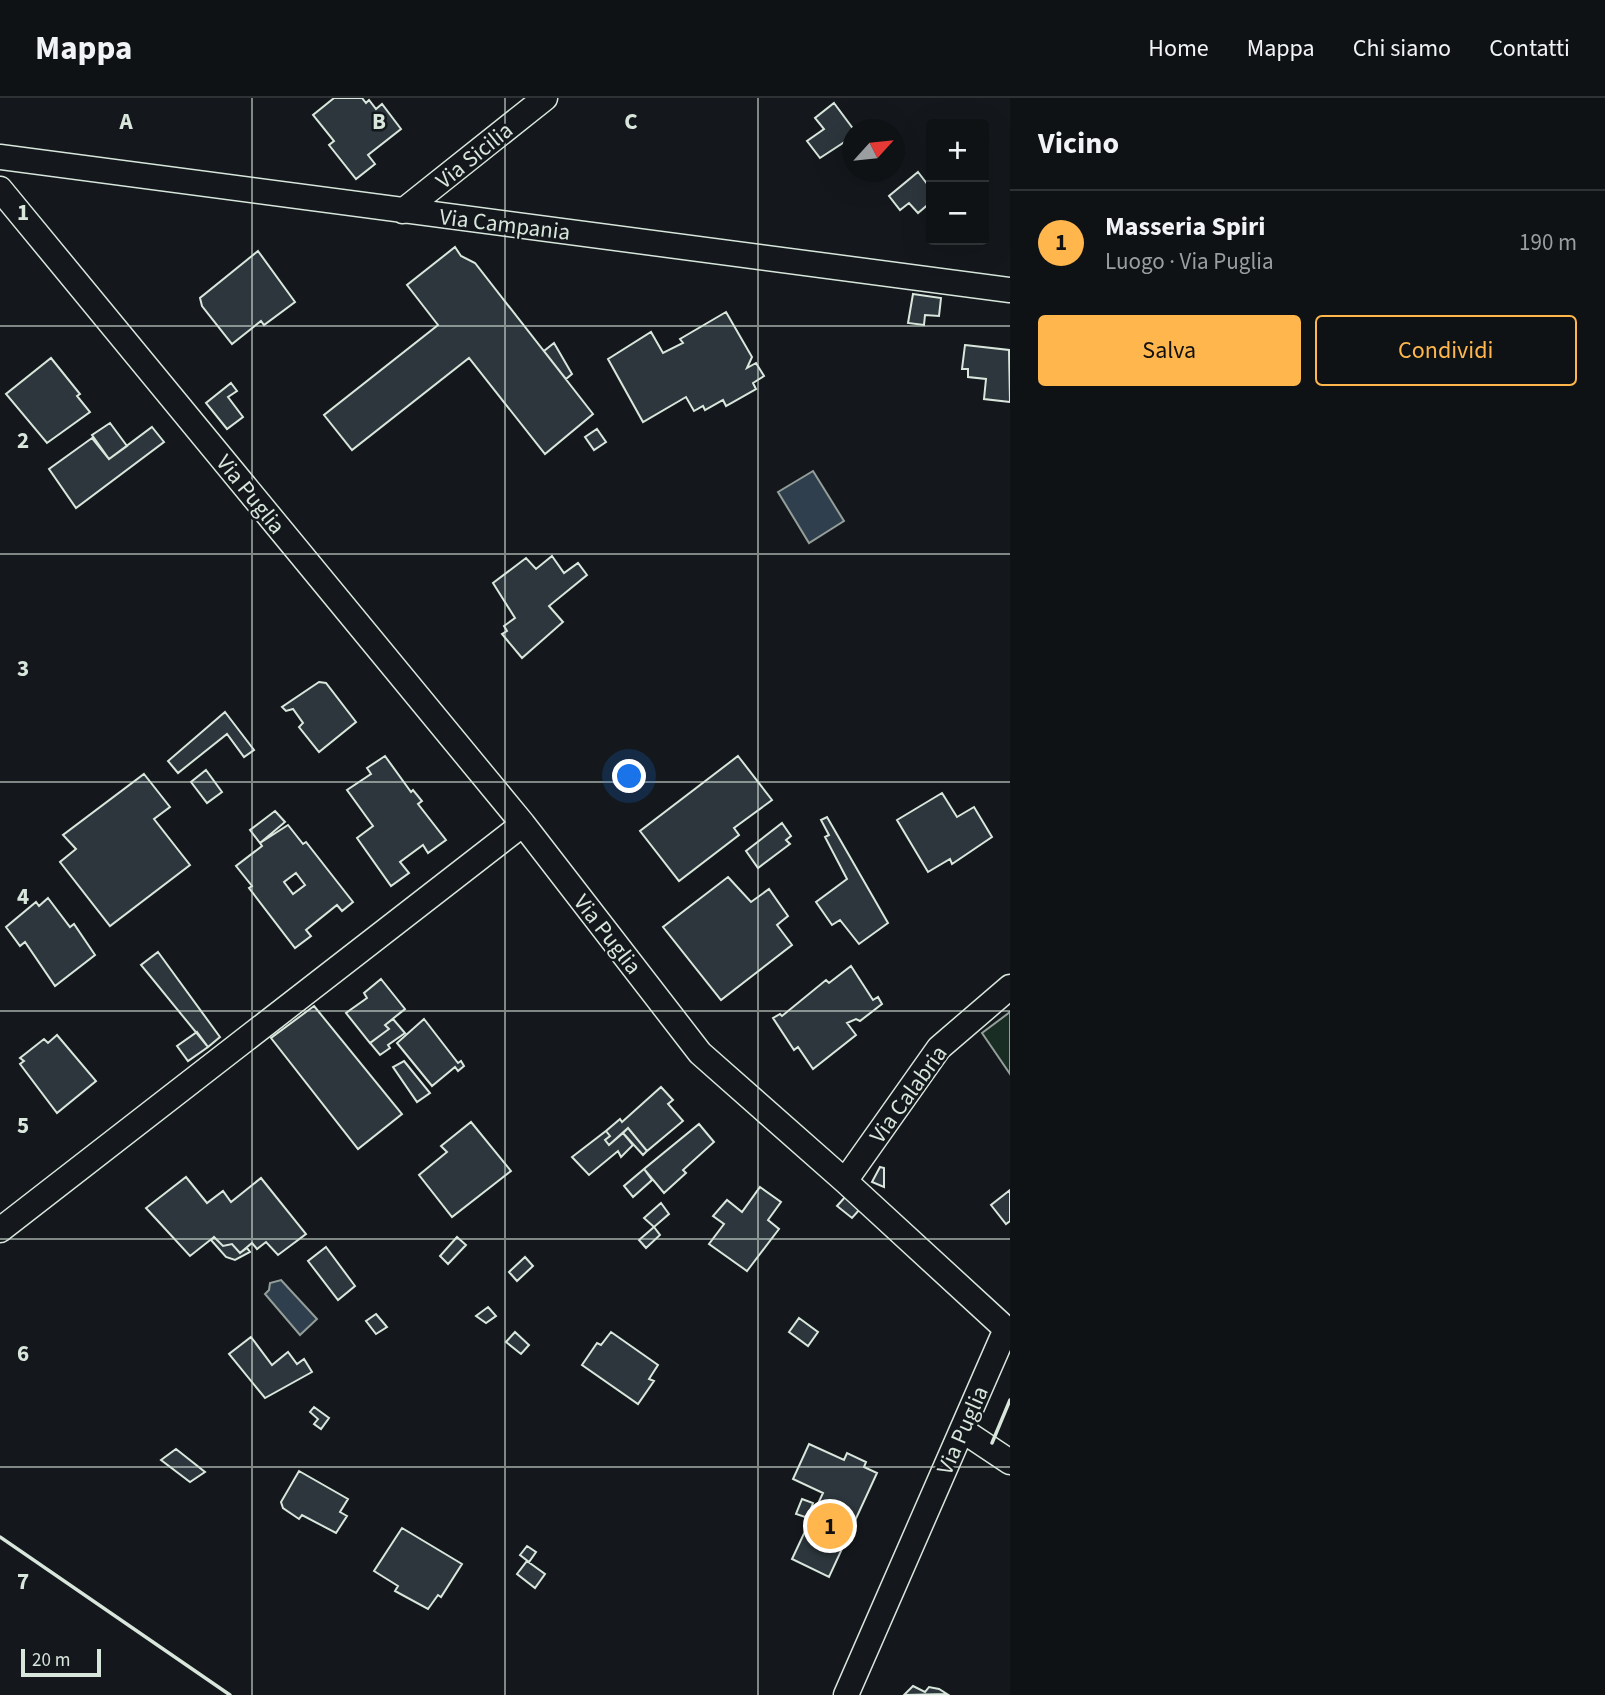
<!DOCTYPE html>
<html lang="it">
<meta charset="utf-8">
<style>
body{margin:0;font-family:"Source Sans 3",sans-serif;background:#181b1e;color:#f1f3f6}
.controls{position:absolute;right:21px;top:21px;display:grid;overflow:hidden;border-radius:7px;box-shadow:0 7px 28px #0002}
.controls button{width:63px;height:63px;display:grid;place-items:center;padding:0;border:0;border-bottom:2px solid #2f3234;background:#0f1215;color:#f1f3f6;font:35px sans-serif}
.compass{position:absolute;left:842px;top:21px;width:63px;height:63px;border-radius:50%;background:#0f1215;box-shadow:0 7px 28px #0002;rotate:63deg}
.scale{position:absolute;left:21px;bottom:18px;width:80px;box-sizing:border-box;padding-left:7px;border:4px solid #d8e6dc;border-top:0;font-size:19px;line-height:24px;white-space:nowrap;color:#d8e6dc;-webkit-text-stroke:5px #14181c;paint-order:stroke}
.you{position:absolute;left:630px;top:679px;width:24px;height:24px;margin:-18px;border:5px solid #fff;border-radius:50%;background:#1a73e8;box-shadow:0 0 0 10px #1a73e833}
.badge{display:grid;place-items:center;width:46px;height:46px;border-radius:50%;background:#ffb74d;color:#111;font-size:23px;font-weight:700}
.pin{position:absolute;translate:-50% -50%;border:4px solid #fff;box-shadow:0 2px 7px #0006}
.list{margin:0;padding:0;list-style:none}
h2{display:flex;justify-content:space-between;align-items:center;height:91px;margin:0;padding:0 28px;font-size:30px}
h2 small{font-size:23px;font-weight:400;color:#9b9ea0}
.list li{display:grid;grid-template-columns:46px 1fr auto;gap:21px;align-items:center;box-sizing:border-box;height:105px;padding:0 28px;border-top:2px solid #2f3234}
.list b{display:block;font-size:26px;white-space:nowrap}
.list p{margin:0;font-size:23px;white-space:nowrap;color:#9b9ea0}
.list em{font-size:23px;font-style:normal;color:#9b9ea0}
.actions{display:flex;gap:14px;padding:21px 28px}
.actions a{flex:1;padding:16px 0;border:2px solid #ffb74d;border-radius:7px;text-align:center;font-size:24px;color:#ffb74d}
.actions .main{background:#ffb74d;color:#111}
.map{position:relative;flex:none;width:1010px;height:1597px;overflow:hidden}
header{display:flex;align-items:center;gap:42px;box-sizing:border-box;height:98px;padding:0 35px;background:#0f1215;border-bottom:2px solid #2f3234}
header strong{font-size:33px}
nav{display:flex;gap:38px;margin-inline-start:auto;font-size:24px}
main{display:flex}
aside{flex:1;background:#0f1215}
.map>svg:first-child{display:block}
.green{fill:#1a2d24;stroke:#939e99;stroke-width:2}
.water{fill:#2f3f4d;stroke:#939e99;stroke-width:2}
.building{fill:#2c363c;stroke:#d8e6dc;stroke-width:2;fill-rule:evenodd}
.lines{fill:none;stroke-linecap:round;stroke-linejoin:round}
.minor-casing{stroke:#d8e6dc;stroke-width:27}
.minor{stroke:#14181c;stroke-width:24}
.wall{stroke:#d8e6dc;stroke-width:3.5}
.grid{fill:none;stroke:#d8e6dc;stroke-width:2;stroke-opacity:0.55}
.labels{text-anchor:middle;stroke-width:5;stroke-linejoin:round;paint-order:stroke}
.street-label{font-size:23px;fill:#d8e6dc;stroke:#14181c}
.grid-label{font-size:23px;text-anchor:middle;font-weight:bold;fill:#d8e6dc;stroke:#14181c;stroke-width:5;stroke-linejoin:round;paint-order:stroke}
</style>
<header>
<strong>Mappa</strong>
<nav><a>Home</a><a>Mappa</a><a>Chi siamo</a><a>Contatti</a></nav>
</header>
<main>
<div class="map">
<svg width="1010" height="1597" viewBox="0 0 1010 1597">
<rect width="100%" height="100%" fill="#14181c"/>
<path class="green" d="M1010,914V976L982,935Z"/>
<path class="water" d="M813,373L844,423L809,445L778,394Z
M281,1182L317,1221L300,1237L265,1196L269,1192L270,1185Z"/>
<path class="building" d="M334,0H362L366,5L369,2L376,11L382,6L401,31L368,57L375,66L356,81L329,47L334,43L313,17Z
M834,5L854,32L852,39L820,60L807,43L824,31L815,20Z
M918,74L931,91V104L918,115L909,105L900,112L889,98Z
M455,149L461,158L475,165L593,316L545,356L469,260L352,352L324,317L438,227L407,187Z
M258,153L295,204L264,227L261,223L232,246L202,208L200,200Z
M913,196L941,200L939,218L925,217L924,227L908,225Z
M726,214L752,259L747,270L756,265L764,278L753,285L756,291L726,308L723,302L705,312L703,308L694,313L686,299L643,324L608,261L651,234L663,255L683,245L680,241Z
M554,245L572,276L566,281L544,253Z
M965,247L1009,252L1010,304L984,301L986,281L968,279V271H962Z
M51,260L80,296L77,298L90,314L47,345L6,296Z
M231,285L237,293L228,299L243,319L227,331L206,305Z
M110,325L127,348L109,361L92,337Z
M152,329L164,344L76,410L49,371L92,340L109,361Z
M597,331L606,344L594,352L585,339Z
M552,458L564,475L578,465L587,477L549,508L563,524L522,560L502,536L507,533L504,528L515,520L493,485L526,460L536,471Z
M319,584L326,585L356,624L319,654L299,629L303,625L293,611L286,613L282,609Z
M225,614L254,652L244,659L227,636L178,675L168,663Z
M385,658L411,694L413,692L422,703L418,706L446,742L428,755L423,747L400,764L409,775L391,788L357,740L373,728L347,692L371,676L367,670Z
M738,658L772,702L734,730L739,737L679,783L640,733Z
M206,672L222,694L207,705L191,684Z
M144,676L170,709L154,721L190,767L110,828L60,764L76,751L63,737Z
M942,695L957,719L974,709L992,739L952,766L950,761L928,774L897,722Z
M275,713L285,724L260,745L250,732Z
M827,719L888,825L859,846L840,822L832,827L816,804L847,781L825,739L829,737L821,722Z
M782,725L791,738L786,742L790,746L758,770L746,753Z
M288,727L303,746L306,744L353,804L342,813L337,807L306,832L311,838L295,850L249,790L252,788L236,768L262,748L260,745ZM296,775L305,787L293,796L284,784Z
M728,779L751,804L769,791L788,818L777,827L792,847L721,902L663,829Z
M48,800L70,829L74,826L95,857L55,888L25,844L20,848L6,829L36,804L39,808Z
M158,854L220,939L208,949L141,867Z
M851,868L873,902L878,899L882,906L860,923L856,921L847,925L856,937L813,971L798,949L794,952L773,920L780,916L782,918L826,882L829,885Z
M381,881L405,911L385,927L389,931L370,945L346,915L367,900L364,895Z
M314,908L402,1016L358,1051L271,940Z
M393,921L405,935L388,947L390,950L380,957L370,945L389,931L385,927Z
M424,921L458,965L461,963L464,968L458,973L455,969L432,988L397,945Z
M197,934L208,949L188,963L177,948Z
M57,937L96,983L57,1015L20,966L24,963L20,960L44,941L48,945Z
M404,963L430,995L417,1004L393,969Z
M661,989L673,1002L668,1006L683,1023L647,1053L628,1030L609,1047L605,1042L610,1038L606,1033L620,1021L622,1024Z
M471,1024L511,1073L452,1119L419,1077L447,1054L441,1048Z
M699,1026L714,1044L683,1072L686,1075L664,1095L644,1071Z
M628,1030L647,1053L643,1057L623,1035Z
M606,1033L610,1038L605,1042L609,1047L623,1035L633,1047L621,1059L618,1053L589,1077L572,1059Z
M880,1069L884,1070V1089L872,1084Z
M644,1071L652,1082L633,1099L624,1088Z
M186,1079L207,1105L223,1093L231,1104L261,1080L306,1136L278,1157L266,1144L257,1151L252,1145L240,1155L232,1146L223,1148L214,1139L190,1158L146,1110Z
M760,1089L781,1104L768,1122L779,1131L747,1173L709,1146L724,1126L713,1118L727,1102L742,1114Z
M1010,1092V1123L1006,1126L991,1107Z
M845,1099L860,1111L852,1120L837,1108Z
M661,1105L669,1116L654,1129L644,1120Z
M654,1129L660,1137L646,1150L639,1142Z
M214,1139L223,1148L232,1146L240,1155L247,1150L250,1154L235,1162L226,1159L211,1142Z
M457,1139L466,1147L448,1166L440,1158Z
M326,1149L355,1188L338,1202L308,1163Z
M525,1159L533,1168L517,1183L509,1174Z
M488,1209L496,1218L486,1225L476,1218Z
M376,1216L387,1229L376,1236L366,1223Z
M799,1220L818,1234L808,1248L789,1234Z
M515,1234L529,1247L521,1256L506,1244Z
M611,1234L658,1267L649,1281L654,1283L638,1306L582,1267L597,1245L601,1247Z
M251,1239L272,1267L288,1254L297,1266L304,1261L312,1274L265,1300L229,1256Z
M314,1309L329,1320L321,1331L314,1326L318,1321L310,1314Z
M809,1346L844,1362L847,1355L866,1364L864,1369L877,1375L829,1479L792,1461L823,1395L793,1381Z
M176,1351L205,1374L190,1384L161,1362Z
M299,1373L348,1401L340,1414L347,1418L336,1435L302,1417L299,1421L283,1410L281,1404Z
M802,1401L813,1405L808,1420L796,1416Z
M402,1430L462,1466L441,1499L438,1497L428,1511L395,1493L398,1488L374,1473Z
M527,1448L536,1454L529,1464L520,1457Z
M527,1463L545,1476L535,1490L517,1476Z
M913,1588L925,1594L929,1589L939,1591L947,1596L904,1597Z"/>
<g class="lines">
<g class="minor-casing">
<path id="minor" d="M0,59L1010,192
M0,91L523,726L700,955L845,1083L1006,1231L846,1597
M403,113L545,0
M845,1083L939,950L1010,889
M0,1132L523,726
M962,1332L1010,1364"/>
</g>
<use href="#minor" class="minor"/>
<path class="wall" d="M992,1345L1010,1302
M0,1439L230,1597"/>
</g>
<path class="grid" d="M252,0V1597M505,0V1597M758,0V1597M0,228H1010M0,456H1010M0,684H1010M0,913H1010M0,1141H1010M0,1369H1010"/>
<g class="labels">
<g class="street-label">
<text transform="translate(474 57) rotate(-39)" y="8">Via Sicilia</text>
<text transform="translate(505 126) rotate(7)" y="8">Via Campania</text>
<text transform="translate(251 396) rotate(51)" y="8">Via Puglia</text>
<text transform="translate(608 836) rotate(52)" y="8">Via Puglia</text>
<text transform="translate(908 996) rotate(-54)" y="8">Via Calabria</text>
<text transform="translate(962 1332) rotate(-66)" y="8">Via Puglia</text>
</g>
</g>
<g class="grid-label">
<text x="126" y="31">A</text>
<text x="379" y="31">B</text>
<text x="631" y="31">C</text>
<text x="23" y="122">1</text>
<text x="23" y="350">2</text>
<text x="23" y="578">3</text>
<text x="23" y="806">4</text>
<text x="23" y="1035">5</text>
<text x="23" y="1263">6</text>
<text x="23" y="1491">7</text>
</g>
</svg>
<div class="controls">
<button>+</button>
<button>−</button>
</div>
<svg class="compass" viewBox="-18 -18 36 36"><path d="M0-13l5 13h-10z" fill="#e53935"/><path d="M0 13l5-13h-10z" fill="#9b9ea0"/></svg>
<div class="scale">20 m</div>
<div class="you"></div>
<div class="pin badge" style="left:830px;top:1428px">1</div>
</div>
<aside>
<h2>Vicino<small></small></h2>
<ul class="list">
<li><span class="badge">1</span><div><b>Masseria Spiri</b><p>Luogo · Via Puglia</p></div><em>190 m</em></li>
</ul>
<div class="actions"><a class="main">Salva</a><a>Condividi</a></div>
</aside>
</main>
